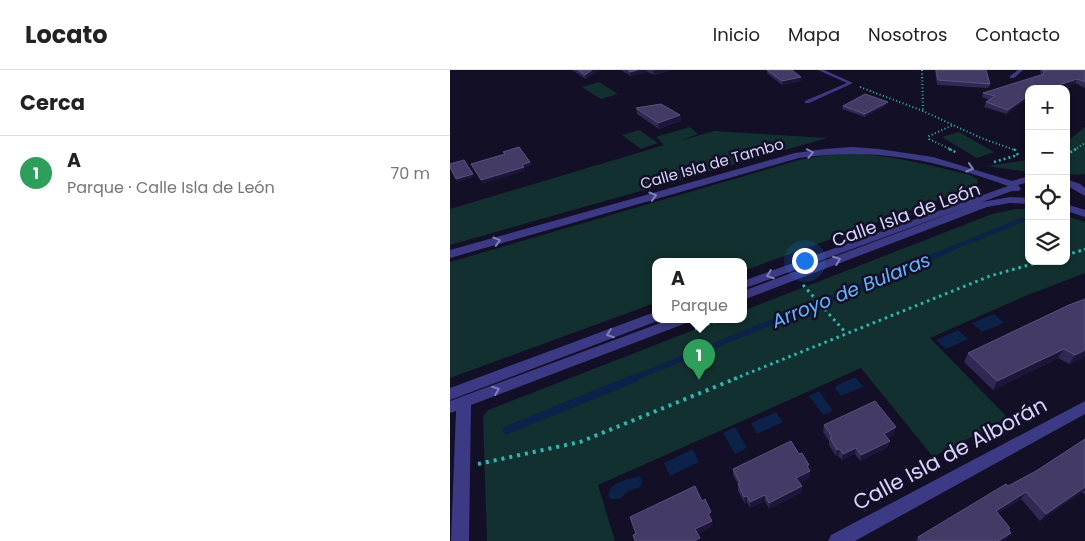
<!DOCTYPE html>
<html lang="es">
<meta charset="utf-8">
<style>
body{margin:0;font-family:Poppins,sans-serif;background:#f2f2f2;color:#222}
.controls{position:absolute;right:15px;top:15px;display:grid;overflow:hidden;border-radius:10px;box-shadow:0 1px 4px #0004}
.controls button{width:45px;height:45px;display:grid;place-items:center;padding:0;border:0;border-bottom:1px solid #e0e0e0;background:#fff;color:#222;font:25px sans-serif}
.you{position:absolute;left:354px;top:190px;width:18px;height:18px;margin:-12px;border:4px solid #fff;border-radius:50%;background:#1a73e8;box-shadow:0 0 0 8px #1a73e833}
.badge{display:grid;place-items:center;width:32px;height:32px;border-radius:50%;background:#b45309;color:#fff;font-size:16px;font-weight:700}
.pin{position:absolute;translate:-50% -41px;filter:drop-shadow(0 1px 2px #0008)}
.pin::after{content:'';position:absolute;top:26px;width:18px;height:15px;background:inherit;clip-path:polygon(0 0,100% 0,50% 100%)}
.popup{position:absolute;left:202px;top:188px;width:95px;height:65px;box-sizing:border-box;display:grid;place-content:center;border-radius:10px;background:#fff;filter:drop-shadow(0 1px 4px #0005);font-size:16px;white-space:nowrap;color:#767676}
.popup b{font-size:19px;color:#222}
.popup::after{content:'';position:absolute;left:50%;top:100%;margin-left:-10px;border:10px solid transparent;border-top-color:#fff}
.list{margin:0;padding:0;list-style:none}
h2{display:flex;justify-content:space-between;align-items:center;height:65px;margin:0;padding:0 20px;font-size:21px}
h2 small{font-size:16px;font-weight:400;color:#767676}
.list li{display:grid;grid-template-columns:32px 1fr auto;gap:15px;align-items:center;box-sizing:border-box;height:75px;padding:0 20px;border-top:1px solid #e0e0e0}
.list b{display:block;font-size:19px;white-space:nowrap}
.list p{margin:0;font-size:16px;white-space:nowrap;color:#767676}
.list em{font-size:16px;font-style:normal;color:#767676}
.icon{flex:none;width:28px;height:28px;fill:none;stroke:currentColor;stroke-width:2;stroke-linecap:round;stroke-linejoin:round}
.map{position:relative;flex:none;width:635px;height:471px;overflow:hidden}
header{display:flex;align-items:center;gap:30px;box-sizing:border-box;height:70px;padding:0 25px;background:#fff;border-bottom:1px solid #e0e0e0}
header strong{font-size:24px}
nav{display:flex;gap:28px;margin-inline-start:auto;font-size:18px}
main{display:flex}
aside{flex:1;background:#fff}
.map>svg:first-child{display:block}
.green{fill:#12302f}
.water{fill:#0c2248}
.lines{fill:none;stroke-linecap:round;stroke-linejoin:round}
.stream-far2{stroke:#0c2248;stroke-width:4.5}
.stream-far1{stroke:#0c2248;stroke-width:5.5}
.stream{stroke:#0c2248;stroke-width:8}
.path-far3{stroke:#2fb8b0;stroke-width:2;stroke-dasharray:1 2.5;stroke-linecap:butt}
.path-far2{stroke:#2fb8b0;stroke-width:2.5;stroke-dasharray:2 3;stroke-linecap:butt}
.path-far1{stroke:#2fb8b0;stroke-width:3;stroke-dasharray:2.5 4;stroke-linecap:butt}
.path{stroke:#2fb8b0;stroke-width:4;stroke-dasharray:3 5;stroke-linecap:butt}
.lane{fill:#3d3a85;fill-rule:evenodd}
.street{fill:#3d3a85;fill-rule:evenodd}
.wall{fill:#312854}
.shaded-wall{fill:#1d163a}
.building{fill:#433a66;stroke:#5a527e}
.oneway{stroke:#837fbc}
.labels{text-anchor:middle;stroke-width:5;stroke-linejoin:round;paint-order:stroke}
.far-street-label{font-size:15px;fill:#d9d4ff;stroke:#130f26}
.street-label{font-size:18px;fill:#d9d4ff;stroke:#130f26}
.water-label{font-size:19px;font-style:italic;fill:#62b6ff;stroke:#130f26}
.near-street-label{font-size:21px;fill:#d9d4ff;stroke:#130f26}
</style>
<header>
<strong>Locato</strong>
<nav><a>Inicio</a><a>Mapa</a><a>Nosotros</a><a>Contacto</a></nav>
</header>
<main>
<aside>
<h2>Cerca<small></small></h2>
<ul class="list">
<li><span class="badge" style="background:#2e9e5b">1</span><div><b>A</b><p>Parque · Calle Isla de León</p></div><em>70 m</em></li>
</ul>
</aside>
<div class="map">
<svg width="635" height="471" viewBox="0 0 635 471">
<rect width="100%" height="100%" fill="#130f26"/>
<path class="green" d="M149,12L168,24L151,29L132,17Z
M240,57L248,64L229,71L264,61L377,68L0,175V139L214,75L206,67Z
M635,57V104L616,105V72Z
M189,60L208,73L191,79L172,65Z
M509,62L544,82L527,88L492,67Z
M388,83C434,83 476,94 520,105L527,109L528,113L525,117L293,201V191H205V233L0,308V192L349,90Z
M579,90V102L537,96Z
M565,139H579V191H616V146L635,152V203L573,227L480,268L558,348L483,387L411,298L148,415L165,471H37L33,346L38,340L272,249H293V241L542,144Z"/>
<path class="water" d="M544,244L554,253L532,262L522,253Z
M508,260L518,269L496,279L486,270Z
M403,308H406L413,317L391,326L385,318L386,316Z
M369,321L383,341L373,345L359,326Z
M326,342L333,352L307,364L301,353Z
M285,357L297,378L285,384L273,363Z
M243,379L249,392L220,406L214,393Z
M189,406L193,412L190,417L178,421L170,429H160L158,424C162,411 177,410 189,406Z"/>
<g class="lines">
<path class="stream-far2" d="M496,181L579,147"/>
<path class="stream-far1" d="M182,309L499,180"/>
<path class="stream" d="M57,360L185,308"/>
<path class="path-far3" d="M472,0L473,41
M410,17L473,41L531,68L565,80
M502,80L479,69V66L503,55
M624,80L635,73"/>
<path class="path-far2" d="M499,79L508,83
M616,85L626,79
M544,92L568,85L565,80L561,79
M629,181L635,179"/>
<path class="path-far1" d="M616,185L633,180
M353,215L396,263
M245,259L272,249
M284,309L540,206L593,191"/>
<path class="path" d="M28,394L130,372L287,308"/>
<path class="lane" d="M368,0H374L403,13L359,33H355V31L397,13Z
M568,0H573L564,8H560V6Z"/>
<path class="street" d="M402,77L429,79L483,87L562,111L579,106V112L568,115L571,119L569,121H562L532,132L560,127L579,128V134L560,133L537,137L293,230V221L525,134L293,219V211L558,116C487,90 424,77 349,88L0,188V180L345,83L375,79Z
M616,109L630,114L635,118V126L616,115Z
M616,134L635,140V147L616,141Z
M205,242V249H210V250L0,330V318Z
M221,249H240L239,252L21,335L19,471H1L6,341L0,343V331Z
M635,331V344L405,471H378L381,465Z"/>
</g>
<path class="wall" d="M122,0H149L136,9Z
M171,0H222L204,5L197,2L181,6Z
M317,0L351,11L332,15L317,3Z
M485,0H536L540,14L538,18L487,15Z
M590,0H635V18L625,13L609,19H579L557,44L534,37L536,32L540,30L532,27L533,23L591,5Z
M437,35L415,47L392,39L393,36Z
M186,38L230,45L231,51L209,59L187,44Z
M619,235L635,286L619,294L608,288L543,320L514,292L518,283Z
M374,355L444,364L437,368L438,377L410,391L405,384L392,390L388,386H386L379,375V371L373,362Z
M635,369V425L632,422L590,451L571,429L548,443L560,458L559,460L561,463L556,469L553,471H466L468,467L586,401Z
M283,399H359L360,408L349,413L352,416L351,423L319,439L315,431L300,438L297,432L295,434L288,421V414L283,405Z"/>
<path class="shaded-wall" d="M142,0H149L136,9L135,5Z
M187,0H197V2L181,6L180,2Z
M207,0H222L204,5L203,1Z
M351,7V11L332,15V11Z
M627,9L625,13L609,19H597Z
M579,25V28L557,44L558,40Z
M438,32L437,35L415,47V44Z
M230,45L231,51L209,59L208,53Z
M80,92L82,95L74,98L75,101L32,114L31,110Z
M23,104L24,107L8,112L6,109Z
M614,279L608,288L543,320L547,311Z
M635,280V286L619,294L625,285Z
M446,357L444,364L432,370L434,364Z
M440,371L438,377L410,391L411,385Z
M406,378L405,384L392,390L393,384Z
M390,379L388,386H386L387,380Z
M360,401V408L346,415V408Z
M352,416L351,423L319,439V433Z
M635,417V419L632,422L590,451L596,444Z
M576,422L571,429L541,447L546,441Z
M315,425V431L300,438V432Z
M297,426V432L295,434L294,427Z
M261,442L262,448L259,450L258,444Z
M262,451L263,456L247,465L245,459Z
M561,463L556,469L553,471H548Z"/>
<path class="building" d="M128,0H142L135,5Z
M178,0H187L180,2Z
M317,0H342L351,7L332,11Z
M486,0H536L540,14L488,10Z
M593,0H635V12L627,9L597,19H579V25L558,40L536,32L545,26L533,23L594,4Z
M415,24L438,32L415,44L393,36Z
M211,34L230,45L208,53L186,38Z
M69,77L80,92L72,95L74,97L31,110L21,94L55,84L53,82Z
M14,90L23,104L6,109L0,97V94Z
M635,229V280L625,285L614,279L547,311L518,283L619,235Z
M425,331L446,357L434,364L440,371L411,385L406,378L393,384L390,379L387,380L380,368L382,367L374,355Z
M635,369V417L596,444L576,422L546,441L560,458L558,459L561,463L548,471H471L468,467L556,414L558,416L586,401Z
M341,371L349,384L352,383L359,395L357,396L360,401L346,408L352,416L319,433L315,425L300,432L297,426L294,427L288,414L290,413L283,399Z
M245,416L252,431L255,429L261,442L258,444L262,451L245,459L250,468L244,471H185L183,465L186,464L180,447Z"/>
<defs><path id="oneway-chevron" d="M-2-3.5L2.5 0L-2 3.5" fill="none" stroke-width="1.6" stroke-linecap="round" stroke-linejoin="round" transform="scale(1.25)"/></defs>
<g class="oneway">
<use href="#oneway-chevron" transform="translate(360 83) rotate(-11)"/>
<use href="#oneway-chevron" transform="translate(520 98) rotate(17)"/>
<use href="#oneway-chevron" transform="translate(203 126) rotate(-16)"/>
<use href="#oneway-chevron" transform="translate(47 171) rotate(-16)"/>
<use href="#oneway-chevron" transform="translate(387 190) rotate(-21)"/>
<use href="#oneway-chevron" transform="translate(320 205) rotate(160)"/>
<use href="#oneway-chevron" transform="translate(160 264) rotate(160)"/>
<use href="#oneway-chevron" transform="translate(46 320) rotate(-21)"/>
</g>
<g class="labels">
<g class="far-street-label">
<text transform="translate(262 94) rotate(-16)" y="5">Calle Isla de Tambo</text>
</g>
<g class="street-label">
<text transform="translate(456 145) rotate(-20)" y="6">Calle Isla de León</text>
</g>
<g class="water-label">
<text transform="translate(401 220) rotate(-22)" y="7">Arroyo de Bularas</text>
</g>
<g class="near-street-label">
<text transform="translate(500 384) rotate(-28)" y="7">Calle Isla de Alborán</text>
</g>
</g>
</svg>
<div class="controls">
<button>+</button>
<button>−</button>
<button><svg class="icon" aria-label="locate" viewBox="0 0 24 24"><circle cx="12" cy="12" r="6"/><path d="M12 2v4M12 18v4M2 12h4M18 12h4"/></svg></button>
<button><svg class="icon" aria-label="layers" viewBox="0 0 24 24"><path d="M12 4l9 5-9 5-9-5zM3 14l9 5 9-5"/></svg></button>
</div>
<div class="you"></div>
<div class="pin badge" style="left:249px;top:310px;background:#2e9e5b">1</div>
<div class="popup"><b>A</b>Parque</div>
</div>
</main>
